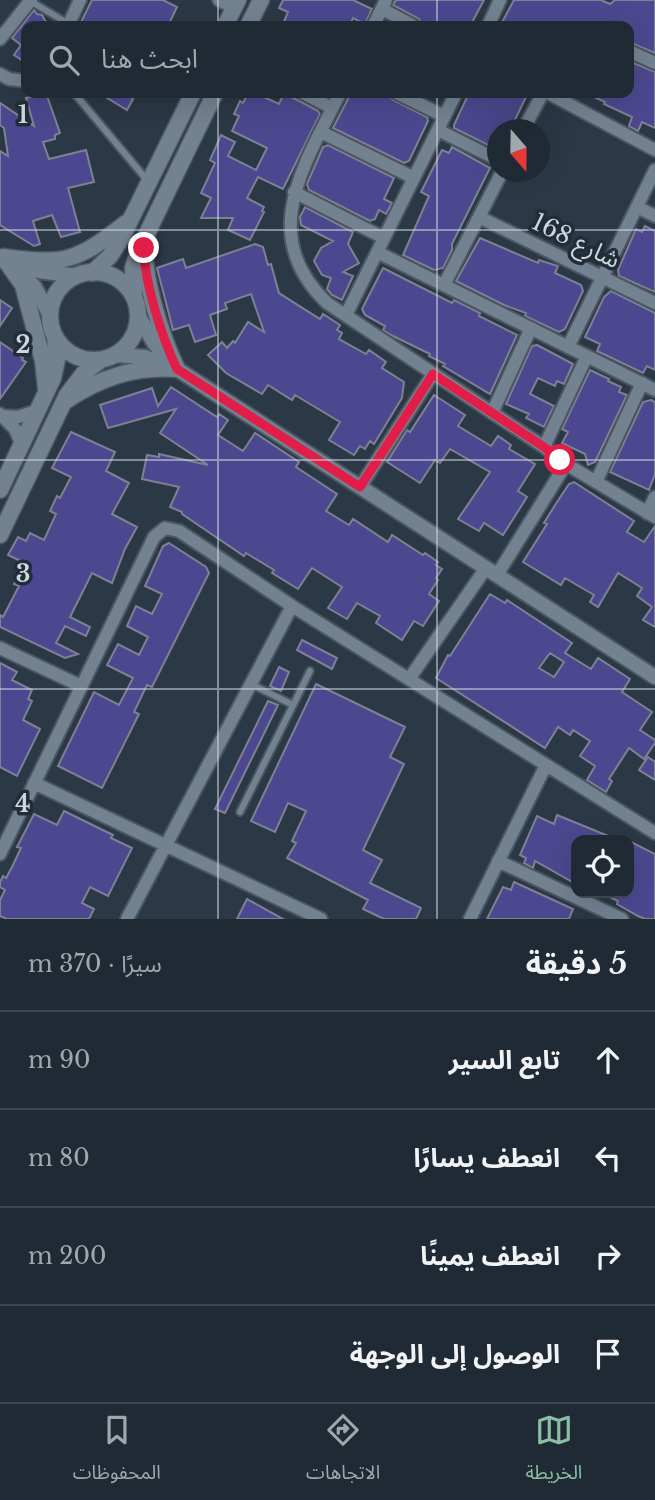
<!DOCTYPE html>
<html lang="ar">
<meta charset="utf-8">
<style>
body{margin:0;font-family:"Libre Baskerville","Noto Sans Arabic",serif;background:#28323c;color:#f1f3f6;direction:rtl}
.controls{position:absolute;right:21px;bottom:21px;display:grid;overflow:hidden;border-radius:14px;box-shadow:0 7px 28px #0002}
.controls button{width:63px;height:63px;display:grid;place-items:center;padding:0;border:0;border-bottom:2px solid #3d464f;background:#202a34;color:#f1f3f6;font:35px sans-serif}
.compass{position:absolute;left:487px;top:119px;width:63px;height:63px;border-radius:50%;background:#202a34;box-shadow:0 7px 28px #0002;rotate:160deg}
.stop{position:absolute;width:21px;height:21px;margin:-16px;border:5px solid #e11d48;border-radius:50%;background:#fff}
.stop.end{background:#e11d48;border-color:#fff;box-shadow:0 2px 7px #0008}
.list{margin:0;padding:0;list-style:none}
h2{display:flex;justify-content:space-between;align-items:center;height:91px;margin:0;padding:0 28px;font-size:30px}
h2 small{font-size:23px;font-weight:400;color:#a2a7ac}
.list li{display:grid;grid-template-columns:46px 1fr auto;gap:21px;align-items:center;box-sizing:border-box;height:98px;padding:0 28px;border-top:2px solid #3d464f}
.list b{display:block;font-size:26px;white-space:nowrap}
.list em{font-size:23px;font-style:normal;color:#a2a7ac}
.icon{flex:none;width:38px;height:38px;fill:none;stroke:currentColor;stroke-width:2;stroke-linecap:round;stroke-linejoin:round}
.map{position:relative;flex:none;width:655px;height:919px;overflow:hidden;direction:ltr}
.search{position:absolute;background:#202a34;box-shadow:0 7px 28px #0002;left:21px;right:21px;top:21px;height:77px;display:flex;align-items:center;gap:18px;box-sizing:border-box;padding:0 24px;border-radius:14px;color:#a2a7ac;font-size:26px}
.sheet{height:483px;background:#202a34}
nav{display:flex;justify-content:space-around;align-items:center;box-sizing:border-box;height:98px;border-top:2px solid #3d464f;background:#202a34;font-size:19px;color:#a2a7ac}
nav a{display:grid;justify-items:center;gap:4px}
nav .on{color:#8abfa5}
.map>svg:first-child{display:block}
.building{fill:#4c488f;stroke:#7f8093;stroke-width:2;fill-rule:evenodd}
.lines{fill:none;stroke-linecap:round;stroke-linejoin:round}
.service-casing{stroke:#4b5661;stroke-width:10}
.minor-casing{stroke:#4b5661;stroke-width:16}
.tertiary-casing{stroke:#4b5661;stroke-width:18}
.secondary-casing{stroke:#4b5661;stroke-width:19}
.service{stroke:#738291;stroke-width:6}
.minor{stroke:#738291;stroke-width:12}
.tertiary{stroke:#738291;stroke-width:14}
.secondary{stroke:#738291;stroke-width:16}
.route{stroke:#e11d48;stroke-width:9}
.grid{fill:none;stroke:#ced6de;stroke-width:2;stroke-opacity:0.55}
.labels{text-anchor:middle;stroke-width:7;stroke-linejoin:round;paint-order:stroke}
.street-label{font-size:24px;fill:#ced6de;stroke:#212e3a}
.grid-label{font-size:23px;text-anchor:middle;font-weight:bold;fill:#ced6de;stroke:#212e3a;stroke-width:7;stroke-linejoin:round;paint-order:stroke}
</style>
<div class="map">
<svg width="655" height="919" viewBox="0 0 655 919">
<rect width="100%" height="100%" fill="#2b3845"/>
<path class="building" d="M92,0H163L177,7L168,26H79Z
M283,0H353L372,9L365,24L353,18L349,26H322L315,23L314,26H282L288,12L279,8Z
M396,0H484L470,26H423L419,19L393,5Z
M514,0H601L610,4L615,0H655V53L629,42V26H500Z
M34,10L37,14L42,15L48,26H26V63L14,55L21,45L12,38Z
M629,61L655,72V128L642,122L638,131L629,126L632,117L604,104L605,102L586,93H629Z
M46,93L60,133L55,135V139L43,142L49,159L86,150L94,182L68,188L80,232L61,237L52,215L33,221L40,244L34,246L0,225V151L8,156L4,128L0,125V103L34,126L26,98Z
M99,93H125L133,99L127,110Z
M248,93H255L279,104L284,93L318,111L320,114L283,189L258,177L247,198L264,207L262,211L264,212L250,240L228,230L233,218H201L211,198L201,193L215,163L210,160L221,135L235,142L228,156L256,170L267,148L232,131L239,116L234,114L240,101L243,103Z
M351,93H388L393,100L427,117L428,121L409,161L404,163L333,128Z
M469,93H528L510,130H498V150L454,128V125Z
M328,145L394,178L384,199L392,203L386,214L379,210L375,219L370,221L309,190L307,184L323,147Z
M452,147L490,168L452,244V250L443,268L434,270L403,255L429,196L421,192L442,150L449,153Z
M305,207L353,232L348,244L359,263L343,272L353,276L342,300L332,295L327,289L331,278L322,275L314,261L321,248L333,241L301,225L300,217Z
M645,226L655,231V292L619,276L618,270L636,229L642,232Z
M480,238L538,263L539,260L558,266L555,273L581,285L583,291L565,329L559,332L525,316L526,313L504,305L456,281Z
M255,244L263,247L268,265L271,264L279,293L320,319L323,314L340,325L337,330L342,333L339,339L366,354L369,350L386,362L382,368L404,382L402,398L374,444L370,441L365,449L360,446L354,455L329,440L340,422L295,395L292,400L268,385L262,394L226,373L208,355L222,342L227,348L233,341L235,343L248,322L264,332L251,294L225,303L227,309L210,315L216,335L195,342L189,325L173,330L157,268L183,259L186,268Z
M383,268L452,303L454,300L480,313L479,316L517,335L490,394L443,366L445,364L429,356L430,354L391,335L383,330L385,326L365,315L362,309Z
M611,291L655,313V370L647,366L643,373L597,351L600,344L585,337L604,297Z
M0,300L12,308L0,326Z
M0,342L23,358L22,360L26,362L0,399Z
M537,345L573,364L564,384L557,381L555,386L538,378L530,394L554,406L544,427L526,418L529,414L506,404L532,346Z
M590,370L609,379L608,381L621,387L619,392L627,395L595,462L588,465L585,454L562,443L568,432L562,429Z
M171,387L217,417L219,414L228,420L218,435L243,451L255,433L299,462L296,467L337,494L326,511L349,525L353,519L388,542L392,535L423,555L425,553L438,562L436,565L442,569L436,578L438,580L429,594L439,601L423,626L414,621L402,640L376,623L380,616L357,603L347,619L328,608L342,587L312,568L298,589L272,573L274,570L246,553L244,556L182,514V512L170,507L179,487L142,479L147,455L159,457V454L208,465L160,433L176,409L108,428L100,405L152,388L158,406Z
M434,395L465,415L458,426L491,446L498,436L511,445L509,449L535,464L518,491L527,497L503,535L484,523L479,531L458,519L490,472L450,449L440,463L435,460L420,483L387,462L407,430L410,432Z
M651,400L655,402V474L649,490L610,472L643,402Z
M71,432L115,452L106,471L129,483L112,514L137,527L125,549L112,583L92,573L70,617L90,627L86,636L65,626L56,643L78,654L65,658L0,627V615L3,617L19,586L14,584L25,563L8,555L18,537L26,541L30,533L44,540L56,514L50,511L57,496L60,498L71,477L52,468Z
M574,482L634,521L627,532L644,542L655,526V627L643,620L652,607L637,596L642,588L618,573L598,607L590,602L594,595L565,578L561,585L523,562L547,524L544,523L557,502L569,484Z
M169,543L206,567L209,573L152,687L147,685L134,712L139,714L102,788L58,766L94,692L119,705L133,678L107,665L118,644L139,655L148,637L127,626L136,606L152,614L162,594L145,586L163,546Z
M490,594L505,603L507,600L572,643L565,653L591,669L598,658L630,679L622,692L652,712L640,730L655,740V743L644,759L629,748L609,779L612,781L606,792L587,780L595,766L580,756L590,741L573,730L570,735L558,727L545,748L436,678L448,655L450,656ZM550,653L564,662L554,677L539,668Z
M302,640L337,658L332,669L297,650Z
M0,663L17,672L12,680L32,690L28,699L32,701L23,720L40,729L17,776L0,767Z
M279,667L289,672L281,691L270,686Z
M316,684L405,727L390,757L404,764L363,850L382,860L370,883L421,908L416,919H384L363,909L368,900L287,858L296,843L292,841L306,811L288,803L275,832L251,821Z
M268,701L278,705L225,813L215,809Z
M648,757L655,762V780L639,770Z
M64,811L113,835L111,838L132,848L108,896L90,887L82,903L94,909L89,919H7L0,916V900L5,890L0,887V882L3,876L6,878L12,867L21,848L17,847L34,814L57,825Z
M557,815L618,840H576V884L535,861L533,868L524,863L526,858L520,855L537,816L554,824Z
M629,841L655,854V919H645L638,916L617,904L618,901L602,893H629Z
M514,882L573,909L569,919H487L503,887L511,890Z
M247,899L283,919H237Z"/>
<g class="lines">
<g class="service-casing">
<path id="service" d="M30,1L69,24
M74,93L147,180
M251,684L293,705
M240,812L310,671"/>
</g>
<g class="minor-casing">
<path id="minor" d="M219,0L234,8
M382,9L414,26
M68,26L80,0
M373,26L386,0
M488,26L500,0
M0,39L31,0
M629,51L655,63
M0,74L9,79L26,81
M303,93L332,108
M340,93C305,164 256,235 327,303L544,447L566,464L655,517
M397,93L444,116
M548,93L655,150
M438,130L498,160
M523,130L543,93
M321,132L414,178
M294,192L384,238
M637,207L655,216
M479,217L655,303
M377,252L655,390
M444,285L502,172
M346,315L456,93
M568,347L655,170
M492,413L531,328
M0,414L15,429L22,445
M3,416L18,417L39,410
M544,447L587,356
M596,482L642,383
M360,487L433,374
M647,513L655,497
M497,575L566,464
M0,648L81,686
M409,679L486,568
M34,783L321,919
M0,854L154,537L165,528L179,531L292,606L655,833
M498,861L622,919
M127,919L292,606
M470,919L546,765"/>
</g>
<g class="tertiary-casing">
<path id="tertiary" d="M17,263L39,271L77,276
M15,266L34,286L50,315
M138,315L154,343L171,363
M115,355L145,357L177,369L655,677"/>
</g>
<g class="secondary-casing">
<path id="secondary" d="M225,26L238,0
M248,26L261,0
M3,257L23,285L43,361L46,389
M3,257C66,265 76,262 126,223
M50 316a44 44 0 1 1 88 0a44 44 0 1 1-88 0Z
M92,273L110,256L121,239L193,93
M134,296L133,268L138,252L215,93
M64,402C99,378 134,366 177,369C161,335 141,273 145,237
M0,490L53,378L57,360L55,337
M0,535L67,395L84,373L101,360"/>
</g>
<use href="#service" class="service"/>
<use href="#minor" class="minor"/>
<use href="#tertiary" class="tertiary"/>
<use href="#secondary" class="secondary"/>
</g>
<g class="lines">
<path class="route" d="M144,248C144,282 162,338 177,369L360,487L433,374L544,447L560,460"/>
</g>
<path class="grid" d="M218,0V26M437,0V26M218,93V919M437,93V919M0,230H655M0,460H655M0,689H655"/>
<g class="labels">
<g class="street-label">
<text transform="translate(576 241) rotate(26)" y="8">شارع 168</text>
</g>
</g>
<g class="grid-label">
<text x="23" y="123">1</text>
<text x="23" y="353">2</text>
<text x="23" y="582">3</text>
<text x="23" y="812">4</text>
</g>
</svg>
<div class="controls">
<button><svg class="icon" aria-label="locate" viewBox="0 0 24 24"><circle cx="12" cy="12" r="6"/><path d="M12 2v4M12 18v4M2 12h4M18 12h4"/></svg></button>
</div>
<svg class="compass" viewBox="-18 -18 36 36"><path d="M0-13l5 13h-10z" fill="#e53935"/><path d="M0 13l5-13h-10z" fill="#a2a7ac"/></svg>
<div class="stop" style="left:560px;top:460px"></div>
<div class="stop end" style="left:144px;top:248px"></div>
<div class="search"><svg class="icon" aria-label="search" viewBox="0 0 24 24"><circle cx="10" cy="10" r="6"/><path d="M15 15l6 6"/></svg>ابحث هنا</div>
</div>
<section class="sheet">
<h2>5 دقيقة<small>سيرًا · 370 m</small></h2>
<ul class="list">
<li><svg class="icon" aria-label="ahead" viewBox="0 0 24 24"><path d="M12 20V5M6 11l6-6 6 6"/></svg><div><b>تابع السير</b></div><em>90 m</em></li>
<li><svg class="icon" aria-label="left" viewBox="0 0 24 24"><path d="M17 20v-9H6M10 6l-5 5 5 5"/></svg><div><b>انعطف يسارًا</b></div><em>80 m</em></li>
<li><svg class="icon" aria-label="right" viewBox="0 0 24 24"><path d="M7 20v-9h11M14 6l5 5-5 5"/></svg><div><b>انعطف يمينًا</b></div><em>200 m</em></li>
<li><svg class="icon" aria-label="arrive" viewBox="0 0 24 24"><path d="M6 21V4h12l-3 4 3 4H6"/></svg><div><b>الوصول إلى الوجهة</b></div></li>
</ul>
</section>
<nav>
<a class="on"><svg class="icon" aria-label="map" viewBox="0 0 24 24"><path d="M3 6l6-2 6 2 6-2v14l-6 2-6-2-6 2zM9 4v14M15 6v14"/></svg>الخريطة</a>
<a><svg class="icon" aria-label="directions" viewBox="0 0 24 24"><path d="M12 3l9 9-9 9-9-9zM9 14v-3h6M13 9l2 2-2 2"/></svg>الاتجاهات</a>
<a><svg class="icon" aria-label="saved" viewBox="0 0 24 24"><path d="M7 4h10v16l-5-4-5 4z"/></svg>المحفوظات</a>
</nav>
